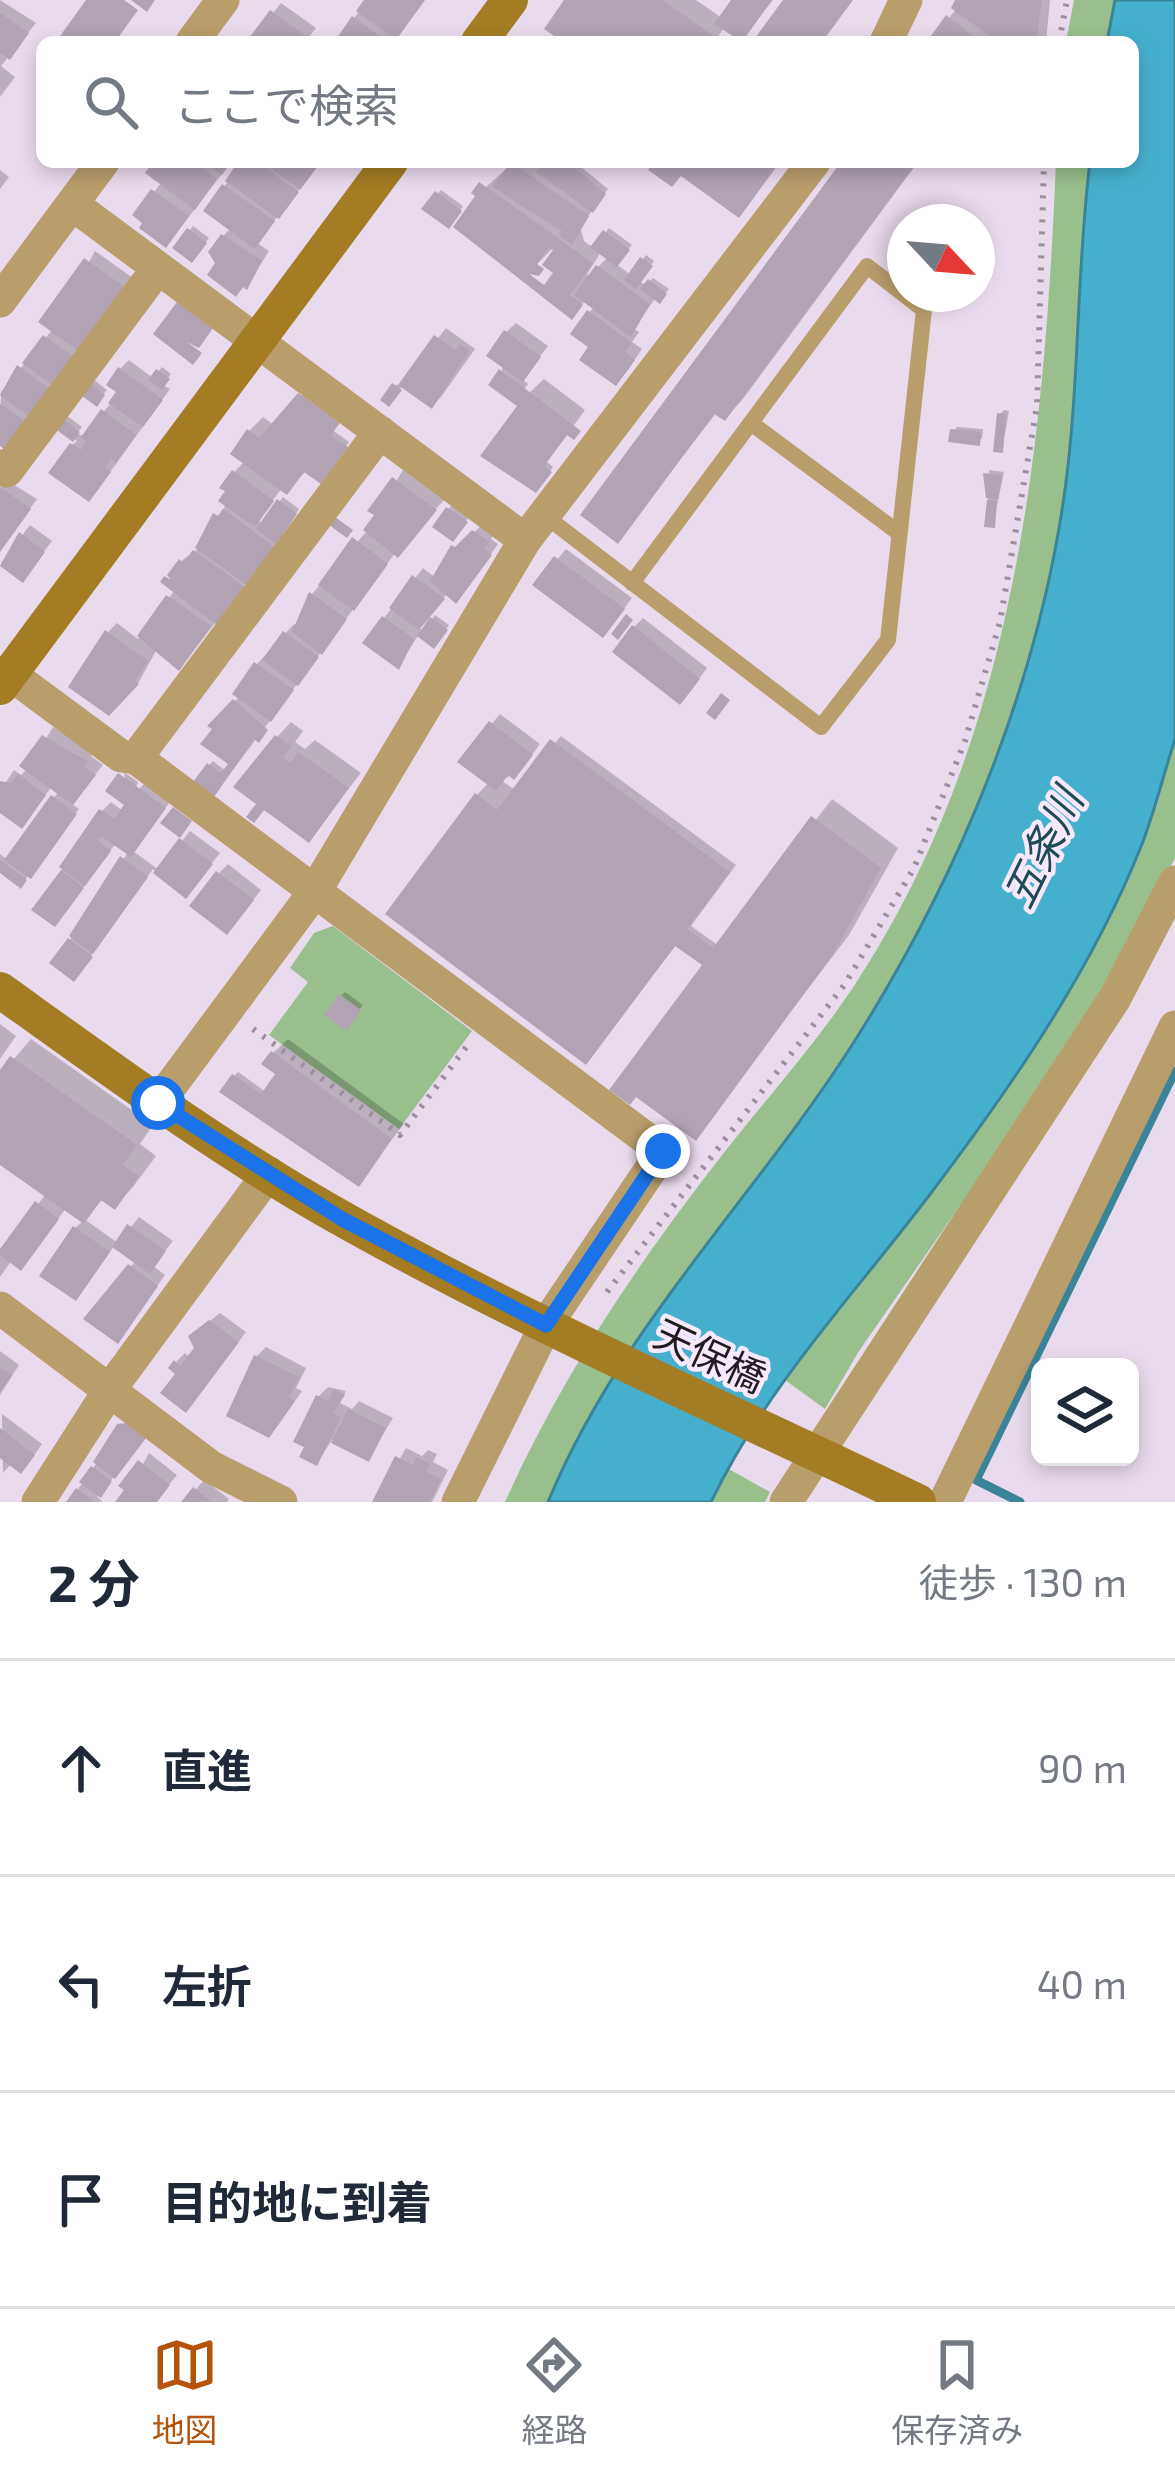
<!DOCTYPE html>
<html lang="ja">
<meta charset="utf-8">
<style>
body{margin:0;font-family:"Exo 2","Noto Sans JP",sans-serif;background:#f2f2f3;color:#1f2937}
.controls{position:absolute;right:36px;bottom:36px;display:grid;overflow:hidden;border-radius:18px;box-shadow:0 6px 18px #0003}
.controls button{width:108px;height:108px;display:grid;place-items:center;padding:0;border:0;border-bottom:3px solid #e0e1e3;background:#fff;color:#1f2937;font:60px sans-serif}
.compass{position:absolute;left:887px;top:204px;width:108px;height:108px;border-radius:50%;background:#fff;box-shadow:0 6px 18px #0003;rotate:116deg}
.stop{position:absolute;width:36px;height:36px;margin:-27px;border:9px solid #1a73e8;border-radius:50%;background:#fff}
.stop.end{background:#1a73e8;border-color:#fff;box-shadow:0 3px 12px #0008}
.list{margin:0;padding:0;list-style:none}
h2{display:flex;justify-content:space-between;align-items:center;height:156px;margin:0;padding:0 48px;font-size:51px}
h2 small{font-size:39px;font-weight:400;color:#747a83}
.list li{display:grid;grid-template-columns:78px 1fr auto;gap:36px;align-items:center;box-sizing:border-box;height:216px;padding:0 48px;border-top:3px solid #e0e1e3}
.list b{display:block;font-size:45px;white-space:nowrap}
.list em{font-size:39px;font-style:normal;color:#747a83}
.icon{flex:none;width:66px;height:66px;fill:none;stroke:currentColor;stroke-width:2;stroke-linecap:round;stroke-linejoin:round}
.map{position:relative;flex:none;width:1175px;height:1502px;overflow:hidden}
.search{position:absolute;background:#fff;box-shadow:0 6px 18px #0003;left:36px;right:36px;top:36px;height:132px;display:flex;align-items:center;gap:30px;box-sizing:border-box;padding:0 42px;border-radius:18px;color:#747a83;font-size:45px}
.sheet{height:804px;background:#fff}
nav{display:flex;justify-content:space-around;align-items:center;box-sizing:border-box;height:168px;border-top:3px solid #e0e1e3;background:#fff;font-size:33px;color:#747a83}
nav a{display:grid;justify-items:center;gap:6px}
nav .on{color:#b45309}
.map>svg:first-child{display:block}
.green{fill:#99bf8d}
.water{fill:#45b0ce;stroke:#3a849a;stroke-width:3}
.shadow{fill:#0003;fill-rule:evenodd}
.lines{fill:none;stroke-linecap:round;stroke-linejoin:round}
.stream{stroke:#3a849a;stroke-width:9}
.building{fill:#b1a2b4;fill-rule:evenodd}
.path{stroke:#9b8f9d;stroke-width:6;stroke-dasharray:3 9;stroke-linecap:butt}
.lane{stroke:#b89e6b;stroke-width:16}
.street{stroke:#b89e6b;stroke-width:33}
.secondary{stroke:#a47c23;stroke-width:36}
.route{stroke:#1a73e8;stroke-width:15}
.labels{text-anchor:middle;stroke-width:9;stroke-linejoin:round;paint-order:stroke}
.street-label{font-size:39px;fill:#211c22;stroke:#f7e8fb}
.water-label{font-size:42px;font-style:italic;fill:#1d4b58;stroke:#f7e8fb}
</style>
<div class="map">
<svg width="1175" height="1502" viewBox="0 0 1175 1502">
<rect width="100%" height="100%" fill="#eadaed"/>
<path class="green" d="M1074,0H1115L1107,42H1066Z
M1056,162H1090C1076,273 1080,386 1064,497C1036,690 958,878 853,1042C755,1198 619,1329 548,1502H505C559,1382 629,1276 709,1172C756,1110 811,1051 854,986C1016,740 1044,448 1056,162Z
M1175,739V858L1109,991L859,1351L825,1409L785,1380L823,1321L933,1191L1011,1080L1142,844Z
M333,926L472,1031L399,1129L269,1035L308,982L290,968L314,933Z
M727,1468L770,1492L765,1502H711Z"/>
<path class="water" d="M1115,0H1175V739C1164,773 1155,810 1142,844C1093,968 1014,1083 934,1189C856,1293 769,1382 711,1502H548C619,1329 755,1198 854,1042C958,878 1036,690 1064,497C1080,386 1076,273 1090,162H1133V42H1107Z"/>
<path class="shadow" d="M0,0L36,23L1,66L15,77L0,97Z
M367,0H424L384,42H337Z
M568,0H696L722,18L735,0H773L740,40L724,28L714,42H565L577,26Z
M957,0H1050L1046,42H936L932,39L957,8Z
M281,3L316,28L305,42H250Z
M157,162H231L175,235L136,214L162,182Z
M242,162H320L257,243L269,251L247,286L218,263L223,236L231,228L207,210Z
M514,162H575L608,189L580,227L584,241L593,248L609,228L632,245L616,264L631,275L646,255L654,261L640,281L646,286L653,278L669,289L660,300L656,297L634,329L639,332L632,342L642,349L625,374L592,346L589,312L595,307L586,300L571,316L557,272V244L525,276L457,226L486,187ZM601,252L608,257L589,276L587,274Z
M845,162H918L743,399L725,418L717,412L618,540Z
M0,170L9,177L0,189Z
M441,190L463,206L452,222L425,209Z
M193,226L209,238L192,259L176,248Z
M95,251L133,278L13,437L0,443L1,392L53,329Z
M516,323L548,346L522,379L528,384L515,401L502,371L506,332Z
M446,328L475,349L441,397L432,406L403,385L392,400L395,385L402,384Z
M129,360L153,378L162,367L171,374L163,385L170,389L98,489L72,445L77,441L58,427L67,416L82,427L77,433L84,437L120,391V369Z
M93,379L107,390L96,403L82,393Z
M544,379L585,410L547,462L553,467L540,485L529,393Z
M314,381L351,408L334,431L349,442L324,477L307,470L287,491L282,488L258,520L263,524L283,497L299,509L281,537L188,658L157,649L136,687L108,632L117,623L138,639L175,590L169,587L181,561L198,549L227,503L234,472L245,461L249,431L263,417L274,425Z
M1004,410L1009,411L1002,450L1000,414Z
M957,427L983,429L982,438L978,442L953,431Z
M403,470L444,500L396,552L218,790L209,765L213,761L226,771L232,764L212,725L240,696L236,693L257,664L294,624L298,627L312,594L366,532Z
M989,470L1004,472L993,525L987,524Z
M1,477L37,499L0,550Z
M452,505L469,517L456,535L448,509Z
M484,523L496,532L491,539L498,544L464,591L448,593L417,627L424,631L435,615L449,625L438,641L419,634L399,666L384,618L423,568L436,578L441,563Z
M30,525L52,541L23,579L1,563Z
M566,549L632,598L612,625L536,585Z
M643,618L707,668L689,692L634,627Z
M500,714L540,744L523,767L502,781L515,790L561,736L736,865L691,926L719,946L832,799L898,848L849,935L695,1137L706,964L677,944L586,1061L477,795L489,782L461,761Z
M291,722L303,731L295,742L305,749L315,740L361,773L309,839L261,803L277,737Z
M53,727L94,752L91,756L103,765L71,803L79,809L24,881L0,869V854L8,860L59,791L52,786L30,816L0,809V791L14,770L21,775L28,768Z
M124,772L138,782L134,794L148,780L173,798L133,851L159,870L190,831L220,853L186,895L153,869L78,974L70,940L128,852L116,843L64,914L35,909L102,811L111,802L123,811L128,804Z
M228,864L261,890L236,922L219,873Z
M345,992L363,1005L350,1023L341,996Z
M0,1024L16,1036L0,1059Z
M31,1039L153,1125L140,1144L156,1156L133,1187L115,1206L104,1198L84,1219L118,1243L139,1217L173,1241L153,1266L165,1275L126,1331L131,1266L136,1261L115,1245L76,1298L75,1228L84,1220L66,1208L30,1258L12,1260L0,1277V1253L46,1194L0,1161V1075Z
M288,1039L404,1124L358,1183L234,1076L238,1072L266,1092L279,1073L273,1053Z
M220,1313L246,1332L195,1400L176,1362L185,1353L190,1358L201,1328Z
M266,1347L306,1368L296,1388L302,1391L278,1425L257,1356Z
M0,1351L19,1365L0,1395Z
M328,1387L346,1391L340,1403L352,1409L359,1401L393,1418L368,1459L332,1440L317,1463L318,1397Z
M2,1414L42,1444L30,1461L12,1463L3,1473Z
M130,1416L116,1474L97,1497L103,1502H69Z
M406,1448L422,1456L428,1450L437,1454L433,1462L448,1470L432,1502H375Z
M149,1453L177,1475L155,1502L129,1490Z
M204,1480L229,1499L227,1502H185Z"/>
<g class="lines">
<path class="stream" d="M1020,1502L976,1480L1175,1071"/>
</g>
<path class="building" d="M86,0H124L138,10L115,42H61L58,39Z
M131,0H155L147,12Z
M364,0H425L396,40L356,11Z
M564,0H663L716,38L563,42L544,29Z
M731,0H772L742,42L714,24Z
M783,0H853L822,42H752Z
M955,0H1042L1036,42H998L951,8Z
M270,10L309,38L306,42H246Z
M0,13L29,33L10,60L0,53Z
M946,15L981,42L928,40Z
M352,16L388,42H334Z
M153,162H194L217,179L195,210L145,173Z
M205,162H231L222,175Z
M238,162H258L299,192L279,219L225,181Z
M262,162H321L300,190Z
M511,162L589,216L572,245L559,235L562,231L492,187Z
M536,162H568L606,194L593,213L536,172L541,165Z
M654,162H780L739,218L681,176L672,187L648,170Z
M841,162H917L725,421L714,414L618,544L580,515Z
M479,182L593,263L570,295L583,305L572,320L453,227L475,196L471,193ZM549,247L553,250L542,265L553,273L544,285L529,274L539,276L544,269L537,264Z
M222,184L275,221L255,249L203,211Z
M151,189L189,216L166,248L139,228L142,223L132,215Z
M435,191L462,211L449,229L421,209Z
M187,228L207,243L192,263L172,248Z
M603,230L630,250L617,267L590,247Z
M221,234L262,261L247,290L243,287L236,297L207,275L215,263L208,252Z
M640,257L653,266L636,289L624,280Z
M84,258L126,288L80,352L38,322Z
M596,265L650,304L631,337L574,295Z
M648,279L667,294L660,304L640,289Z
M177,302L213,328L199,348L187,342L202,353L193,365L153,334Z
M587,310L632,343L625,352L635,360L616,386L579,360L588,347L570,334Z
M504,330L541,357L523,382L486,356Z
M43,335L75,358L54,386L22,363Z
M434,335L456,350L460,344L469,351L432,409L398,385Z
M17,365L51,390L31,418L0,395Z
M118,367L163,400L143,427L108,403L116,392L106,385Z
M156,369L170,379L162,390L148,380Z
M499,369L581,431L574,440L567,435L544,466L552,472L536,493L480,456L517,406L488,385Z
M87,381L105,395L97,407L78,393Z
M392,383L402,390L389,407L380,400Z
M298,393L339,423L331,435L348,447L321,484L304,472L287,495L230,454L247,429L259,438Z
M0,404L25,421L5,450L0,446Z
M101,409L136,435L116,463L111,459L105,468L111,472L89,502L48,473L70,443L81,450L86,441L81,437Z
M997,413L1006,414L1003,453L993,452Z
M61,418L80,432L73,442L54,428Z
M950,429L981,432L980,446L948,442Z
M232,470L274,501L255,527L218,501L225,491L219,488Z
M983,473L1002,475L998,499L986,498Z
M392,477L437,510L398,558L363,530L374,515L367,511Z
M0,487L31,509L0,552Z
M277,499L297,514L276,544L256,529Z
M987,500L997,501L995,528L984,527Z
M446,507L468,522L453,542L432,527Z
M223,509L274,547L247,585L195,548L213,513L218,516Z
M335,517L353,530L347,538L329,525Z
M472,530L489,542L484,549L492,555L456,604L430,581L451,545L455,547Z
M19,532L45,552L23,583L0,566Z
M352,537L388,564L354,611L318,585Z
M193,550L245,587L217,625L160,582L164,576L171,580L167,575L179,559L183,563Z
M554,556L625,609L603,638L532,585Z
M412,575L445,599L419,630L389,608Z
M309,592L347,619L322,655L292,632Z
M166,595L211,626L179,671L137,636Z
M626,614L633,620L618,640L611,634Z
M382,616L414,639L399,670L362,643Z
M430,617L448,630L434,649L417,636Z
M632,625L700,679L680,705L612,652Z
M105,630L148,661L135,680L139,684L109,716L68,687Z
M283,631L319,657L298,686L262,660Z
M254,662L294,690L271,722L232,694Z
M721,693L730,700L715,720L706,713Z
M233,699L268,730L259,743L254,739L214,797L193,782L207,763L221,773L228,764L200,744L212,729L207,726Z
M489,721L533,755L514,780L508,775L496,791L457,762Z
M42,735L88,762L84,767L96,775L73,805L19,766Z
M275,735L291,746L283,758L291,763L298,752L349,788L309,843L264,810L254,823L246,817L256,804L233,787Z
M550,739L730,872L687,929L713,948L811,816L881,868L831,957L696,1141L636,1097L630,1105L609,1090L702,965L675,946L586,1065L385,914L475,793L497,810Z
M118,773L166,808L131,857L101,836L98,841L111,851L85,886L59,867L99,809L114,819L124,805L105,791Z
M18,774L46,795L22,829L0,813V781L11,783Z
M51,795L77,814L31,879L4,860Z
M173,807L192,821L180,838L160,823Z
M179,838L213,864L186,899L153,873Z
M120,856L148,877L93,954L69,936Z
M0,860L27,880L21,889L0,873Z
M61,870L84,888L55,927L31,910Z
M216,871L254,900L227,935L189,906Z
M68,938L93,957L74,982L49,963Z
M339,994L361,1010L347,1031L324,1015Z
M271,1051L392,1139L359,1187L219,1092L232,1074L261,1094L275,1074L261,1064Z
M10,1056L137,1145L123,1165L139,1176L115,1210L101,1200L84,1224L0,1165V1070Z
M35,1201L59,1219L21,1271L0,1255V1249Z
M127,1224L166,1251L150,1274L112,1247Z
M73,1226L110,1252L76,1301L39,1276Z
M128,1264L158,1286L118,1344L83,1319Z
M209,1320L239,1342L186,1413L160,1393L175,1374L168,1368L174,1360L180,1366L194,1348L188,1336Z
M254,1355L299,1377L289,1397L295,1401L269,1438L226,1416Z
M0,1367L12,1375L0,1392Z
M334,1389L345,1395L333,1413L341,1417L317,1466L299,1457L304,1447L293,1442L316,1395L328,1401Z
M348,1409L386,1428L369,1462L331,1443Z
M126,1423L146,1438L115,1479L93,1462L117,1424Z
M0,1428L35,1455L21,1474L0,1458Z
M395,1456L413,1465L416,1457L430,1464L426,1472L441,1479L430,1502H372Z
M138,1460L170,1485L157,1502H115L124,1490L118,1486Z
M91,1466L112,1481L101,1498L79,1482Z
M193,1487L212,1502H181Z
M76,1488L95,1502H66Z"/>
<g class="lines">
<path class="path" d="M1059,42L1067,0
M253,1029L400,1135L467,1046
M607,1292L845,984L914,868L965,741L1000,622L1037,406L1044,162"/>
<path class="lane" d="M751,423L899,533
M544,515L821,727L888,640L924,310L867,266L632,583"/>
<path class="street" d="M192,42L223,0
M886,42L906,0
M72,204L525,540
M0,301L103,162
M380,432L136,758L663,1151L546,1325L458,1502
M0,466L7,471L158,268
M10,674L121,756L136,758
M158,1103L315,891L525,540L814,162
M0,1308L211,1467L281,1502
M38,1502L111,1388L269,1173
M786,1502L1115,998L1175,882
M945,1502L1175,1027"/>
<path class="secondary" d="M479,42L510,0
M0,687L390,162
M0,990C113,1071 226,1154 348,1222C532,1325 727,1410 918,1502"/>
</g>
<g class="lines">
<path class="route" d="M158,1103L342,1219L546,1325L663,1151"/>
</g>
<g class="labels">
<g class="street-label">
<text transform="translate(710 1356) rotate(25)" y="14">天保橋</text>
</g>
<g class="water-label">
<text transform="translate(1043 848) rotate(-64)" y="15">五条川</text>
</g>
</g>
</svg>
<div class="controls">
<button><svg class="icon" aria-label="layers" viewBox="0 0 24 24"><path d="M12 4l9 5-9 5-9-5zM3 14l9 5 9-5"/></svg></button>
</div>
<svg class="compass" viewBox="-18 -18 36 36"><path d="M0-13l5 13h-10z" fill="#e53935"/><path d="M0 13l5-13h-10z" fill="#747a83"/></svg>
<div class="stop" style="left:158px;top:1103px"></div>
<div class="stop end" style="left:663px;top:1151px"></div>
<div class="search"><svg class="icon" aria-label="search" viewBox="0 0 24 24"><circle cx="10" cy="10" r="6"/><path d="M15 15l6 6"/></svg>ここで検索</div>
</div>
<section class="sheet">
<h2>2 分<small>徒歩 · 130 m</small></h2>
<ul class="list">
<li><svg class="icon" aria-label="ahead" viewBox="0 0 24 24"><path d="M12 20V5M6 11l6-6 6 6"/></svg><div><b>直進</b></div><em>90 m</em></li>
<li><svg class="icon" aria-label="left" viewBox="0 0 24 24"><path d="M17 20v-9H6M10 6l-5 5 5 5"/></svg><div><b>左折</b></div><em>40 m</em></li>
<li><svg class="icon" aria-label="arrive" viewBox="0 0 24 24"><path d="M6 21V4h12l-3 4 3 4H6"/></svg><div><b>目的地に到着</b></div></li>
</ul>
</section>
<nav>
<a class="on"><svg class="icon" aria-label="map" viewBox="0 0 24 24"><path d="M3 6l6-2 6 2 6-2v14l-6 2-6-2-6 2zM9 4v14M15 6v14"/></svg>地図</a>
<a><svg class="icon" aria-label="directions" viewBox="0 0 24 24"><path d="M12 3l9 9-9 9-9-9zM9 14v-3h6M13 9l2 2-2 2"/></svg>経路</a>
<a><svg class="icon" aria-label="saved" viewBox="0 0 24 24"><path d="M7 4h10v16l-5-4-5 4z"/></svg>保存済み</a>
</nav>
